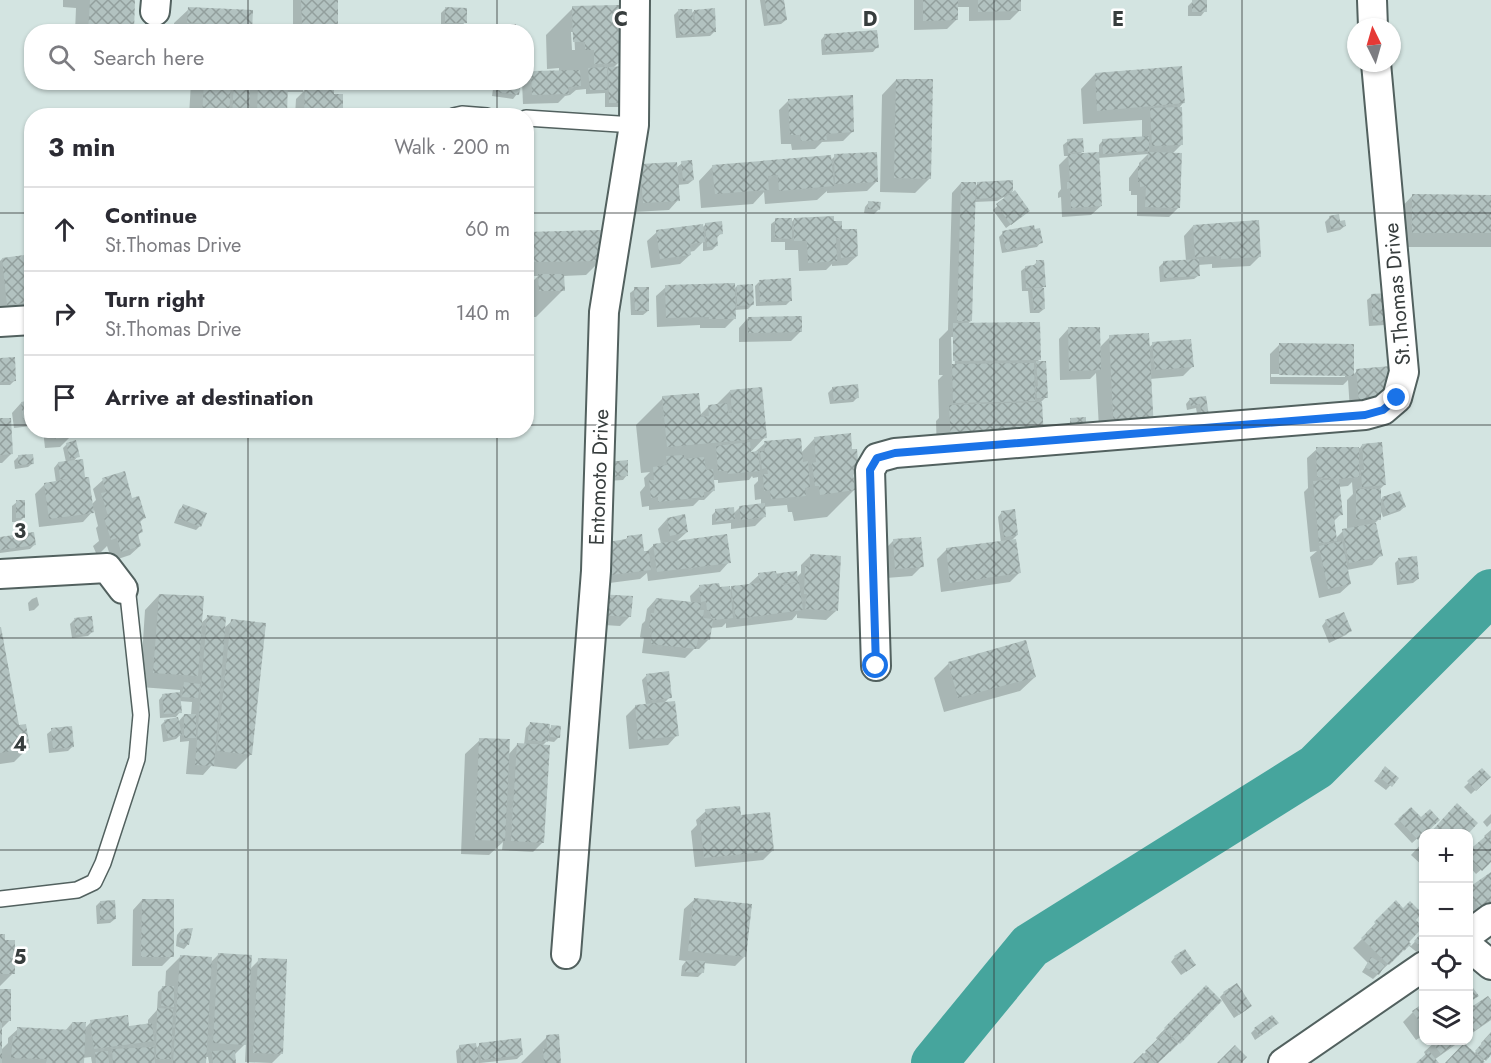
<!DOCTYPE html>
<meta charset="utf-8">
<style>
body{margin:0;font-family:Jost,sans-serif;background:#f2f2f3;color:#2b2b33}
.controls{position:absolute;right:18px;bottom:18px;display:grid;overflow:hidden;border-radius:12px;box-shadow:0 2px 4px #0004}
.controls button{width:54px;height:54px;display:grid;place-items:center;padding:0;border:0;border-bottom:2px solid #e1e1e2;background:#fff;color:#2b2b33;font:30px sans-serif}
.compass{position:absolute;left:1347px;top:18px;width:54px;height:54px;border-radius:50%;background:#fff;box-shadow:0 2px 4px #0004;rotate:355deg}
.stop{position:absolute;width:18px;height:18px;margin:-14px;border:4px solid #1a73e8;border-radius:50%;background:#fff}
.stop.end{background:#1a73e8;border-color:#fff;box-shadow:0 2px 6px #0008}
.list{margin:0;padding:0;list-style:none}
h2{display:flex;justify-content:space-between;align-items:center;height:78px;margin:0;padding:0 24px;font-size:26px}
h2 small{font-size:20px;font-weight:400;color:#7c7c81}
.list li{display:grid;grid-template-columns:39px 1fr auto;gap:18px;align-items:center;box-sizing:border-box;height:84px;padding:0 24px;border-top:2px solid #e1e1e2}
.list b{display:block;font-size:22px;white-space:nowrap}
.list p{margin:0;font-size:20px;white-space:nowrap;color:#7c7c81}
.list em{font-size:20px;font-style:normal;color:#7c7c81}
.icon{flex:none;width:33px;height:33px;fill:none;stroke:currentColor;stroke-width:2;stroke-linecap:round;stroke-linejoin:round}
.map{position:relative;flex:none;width:1491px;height:1063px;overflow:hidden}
.search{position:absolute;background:#fff;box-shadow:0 2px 4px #0004;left:24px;top:24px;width:510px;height:66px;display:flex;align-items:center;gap:15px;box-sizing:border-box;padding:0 21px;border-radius:24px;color:#7c7c81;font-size:22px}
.panel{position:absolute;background:#fff;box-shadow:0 2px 4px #0004;left:24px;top:108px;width:510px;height:330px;border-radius:24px}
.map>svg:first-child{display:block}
.shadow{fill:#0003;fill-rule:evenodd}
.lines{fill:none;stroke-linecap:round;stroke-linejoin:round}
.river{stroke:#46a59d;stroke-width:46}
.building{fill:url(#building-cross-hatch)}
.lane-casing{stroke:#52615f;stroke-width:18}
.street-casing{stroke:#52615f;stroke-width:32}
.lane{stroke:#fff;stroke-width:15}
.street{stroke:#fff;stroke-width:28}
.route{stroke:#1a73e8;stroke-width:8}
.grid{fill:none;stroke:#373d3d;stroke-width:1.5;stroke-opacity:0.55}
.labels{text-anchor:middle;stroke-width:5;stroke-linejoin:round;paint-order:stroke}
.street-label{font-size:21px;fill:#373d3d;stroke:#fff}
.grid-label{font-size:20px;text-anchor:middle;font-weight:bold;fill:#373d3d;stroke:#fff;stroke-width:5;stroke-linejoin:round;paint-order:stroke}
</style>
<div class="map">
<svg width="1491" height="1063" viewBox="0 0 1491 1063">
<defs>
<pattern id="building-cross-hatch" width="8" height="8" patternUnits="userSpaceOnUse" patternTransform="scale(1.5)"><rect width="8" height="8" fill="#b2c2c0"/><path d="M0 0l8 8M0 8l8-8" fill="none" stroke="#929f9d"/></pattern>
</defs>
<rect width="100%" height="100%" fill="#d3e4e1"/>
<path class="shadow" d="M63,0H133L132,32H75L76,8L63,7Z
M293,0H336V25L330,32H268L293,31Z
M760,0H783L786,20L781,24L764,26Z
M914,0H1019V11L1010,20L969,21V7H957V19L947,29L914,30Z
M1193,1L1205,11L1201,16H1188V6Z
M446,8L465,22L461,27L441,26V13Z
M573,8L619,62L613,68L624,102L620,107H605V93L586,94V89L576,90L570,95L565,96L558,103L523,104L522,82H526V77L531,72H559V68L547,69L546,35ZM571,32H574L575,50H572Z
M189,9L252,11L251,32H174V23Z
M678,11L691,14L694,11L715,31L710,36L676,38L674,15Z
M825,35L877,47L873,52L822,55L821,40Z
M1095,74L1183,103L1178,109L1182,144L1172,154L1179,207L1169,217L1137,216V195H1131V191H1129V178L1139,165V163L1148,154L1098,158L1101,206L1091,215L1062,217L1061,197L1058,198V193L1061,189L1059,165L1068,156H1064L1063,145L1068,141L1083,151L1079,155L1099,154V145L1103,140L1142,138V120L1083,124L1081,89Z
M896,80L930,178L915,193L880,192L882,95Z
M191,82H249V86L252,82H303V92L305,89L341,116H295L296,99L303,92H286V116H189Z
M401,82H411L407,89L401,88Z
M494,82H520L517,94L513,99L492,96Z
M789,100L853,131L843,141L822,142L815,149L792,150L791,144H781L779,110Z
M835,156L877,181L867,191L827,193V191L817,200L765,204L764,192L753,204L701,208L699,181L713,166L830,161Z
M676,163V168L682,163L693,180L688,184L677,185L678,200L669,210L634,212L631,175Z
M1011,182L1012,195L1024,215L1006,228L993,210L1005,199L1004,197L997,201L974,202L971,321L967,324L1040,359L1036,363L1046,397L1041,402L1042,437L937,456L936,421L939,418L938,380L943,375H939V339L948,330L952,193L961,183L974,187L978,184ZM951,337H954L955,369H952Z
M1412,196H1491V247H1398V211Z
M869,202L879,209L874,214L864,213L865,207Z
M1329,218L1345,226L1340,230L1327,233L1325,222Z
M794,219L833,222L857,256L847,265L832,266V264L826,270L799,271L798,250H785V242H771V224L776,220L791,223Z
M706,224L721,233L716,239L717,245L712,250L703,251V242L694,251L689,252L690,255L680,264L651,268L647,241L657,232L702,228Z
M1193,226L1260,256L1250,266L1212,268V264L1198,265L1199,275L1194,279L1160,282L1159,267L1164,262L1186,261L1184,236Z
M526,233L600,261L586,275L563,276V290L536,317H526ZM532,276H538L532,282Z
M1003,233L1041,242L1037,247L1002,253L999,237Z
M32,256V321L0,314V261L2,259Z
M1037,262L1044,286L1042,288L1044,309L1039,313H1030L1028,291H1022L1021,271L1026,267H1032Z
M760,281L791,300L786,305L756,306L755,286Z
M737,286L752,305L748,309L734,310L735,318L725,328H700V325L657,327L656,296L666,287L733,290Z
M635,289L648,311L643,315H631L630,293Z
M1388,295L1385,325L1369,326L1367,300L1372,296Z
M748,318L801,331L791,341L739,342V328Z
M1068,329L1099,348L1110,337L1148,348L1153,344L1192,367L1183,376L1150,379L1100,447L1096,373L1090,379L1060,380L1059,339Z
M1279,345L1353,375L1357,371L1392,399L1350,411L1348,380L1343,385L1270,384V354ZM1271,374H1345V377H1271Z
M0,360L15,380L10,385H0Z
M832,389L858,397L853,402L830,404L828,393Z
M730,391L765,437L748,455L755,452L765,443L801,453L814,439L851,451L858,470L852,476L854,490L827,517L794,521L792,512H788L787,505L763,507L764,517L755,526L731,529V523L712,525V515L716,511L733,514L740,507L761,505V499L755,500L754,485L758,481V477L753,478L752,476L749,480L718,483V480H713L714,490L704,500H699L693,506L649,510V506L642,507L640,492L645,486L644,478L650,472L641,473L636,425L663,398L700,415L709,406L716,405Z
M1205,397L1208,422L1198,419L1196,408L1187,410L1186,404L1190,399Z
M32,402V426L14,428L12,413L21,403Z
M0,420L12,453L2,463H0Z
M43,430H69L70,437L60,447L45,448Z
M67,444L78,456L73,462L83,476L91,505L96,500L93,489L103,480L131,500L144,518L139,523L141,532L137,536L140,546L130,555L112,561L107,546L101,552L96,553L93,546L99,541L96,528L98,526L94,510L83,522L39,527L35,494L45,484L56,482L54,468L58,463L66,462L63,448Z
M1362,445L1385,484L1380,489V501L1382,498L1404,507L1400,511L1383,517L1380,509L1379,519L1375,523L1381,555L1372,565L1347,570L1350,584L1340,593L1319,598L1310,557L1317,551L1310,552L1304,492L1308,488L1307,458L1317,449L1360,448ZM1352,482L1353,494L1347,500V530L1343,531L1335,539L1333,522L1341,514L1338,487L1348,486Z
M18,457L33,463L28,467L15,469L14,461Z
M605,467L627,475L623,480L606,481Z
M17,502L24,517L19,522H12V506Z
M183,506L200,526L196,530L174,523L179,510Z
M1002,512L1017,535L1010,542L1019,573L1010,582L941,592L937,559L946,550L1001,543L998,517Z
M667,519L687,532L676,542L729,562L720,572L648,581L647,573L640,579L602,584L623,541L627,538L642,553L646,552L654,545L661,544L658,529Z
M0,538L34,545L30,549L0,553Z
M893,541L922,566L912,576L886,578L884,550Z
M811,555L836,611L826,620L797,618V614L792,620L726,628V623L722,627L710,628L709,639L699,649H694L685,658L642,653L644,638L640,637L642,624L645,621L647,609L656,599L691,603L690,596L700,586L729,591L732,588L749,584L759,575L796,572V578L801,573V565Z
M1399,559L1418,579L1413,583L1397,585L1395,563Z
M159,595L200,624L208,617L223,629L232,621L251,754L236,769L211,766L203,775L186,774L189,741L180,742V735L176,739L163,742L161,725L165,721L178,722L184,715H191L192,702L179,701L180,712L176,717L160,718L159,700L163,695L180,694V690L140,687L145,610Z
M37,597L39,605L34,610L29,611L28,603L32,599Z
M588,605L630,616L620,626L587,624Z
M74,620L93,631L88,636L72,638L70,624Z
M1326,621L1350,631L1346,635L1329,643L1322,626Z
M0,628L17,727L29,747L14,762L0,764Z
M949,663L1035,677L1020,691L944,712L934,678Z
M647,675L670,697L664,703L677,735L668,745L629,749L626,716L636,706L646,705L642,680Z
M530,724L547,731L552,727L558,738L554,742L547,741L542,746L543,842L533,852L502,850L503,842L489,855L461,854L465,754L480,740L508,755L517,745H524L526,728Z
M52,730L72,747L68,751L49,753L47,734Z
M1482,770L1489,777L1471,794L1464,787Z
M1381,773L1397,778L1386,790L1374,781Z
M1411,809L1421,820H1438L1412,843L1394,824Z
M706,811L740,816L773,850L763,860L695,867L691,831L697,825L696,820Z
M1491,814V823L1487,827L1483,822Z
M1491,830V861L1476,874L1468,865V853L1486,838L1484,836Z
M1424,841V867L1411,855Z
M1491,874V910L1474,922L1468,915V890Z
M142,900L172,956L162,966H132L133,910Z
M694,900L744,957L735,966L703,963L702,973L698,977L681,976L682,966L686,961L679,960L684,909Z
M100,902L115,919L110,923L97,924L96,906Z
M1396,902L1414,920L1407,942L1411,946L1424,932V958L1408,945L1373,979L1362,972L1368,963L1353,948L1367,934L1366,933Z
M181,930L188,944L184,949L176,946L177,935Z
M0,936L13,973L0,986Z
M219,954L250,969L259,960L281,1054L272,1063L245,1062L246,1043L234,1055V1063H209L208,1057H204V1063H92L91,1057L82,1058V1063H0V991L10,1020L1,1029V1050L8,1043V1038L18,1029L65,1031L72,1023L84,1029L91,1022L128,1028L148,1025V1020L157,1010L158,992L162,988H165L166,971L181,956L210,963Z
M1175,957L1190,969L1181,975L1171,962Z
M1206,987L1220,1001L1170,1052L1169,1051L1156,1063H1134L1158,1041L1156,1038Z
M1224,993L1246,1010L1234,1018L1220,997Z
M1491,1003V1020L1468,1036V1011Z
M1424,1005V1035L1416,1040L1403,1022L1413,1012Z
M1272,1028L1255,1040L1251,1033L1255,1029Z
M1491,1032V1053L1481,1063H1446L1474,1054L1482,1045L1481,1043Z
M547,1037L560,1063H521Z
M1437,1040H1462L1434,1060L1437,1063H1418L1426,1056L1424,1052Z
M480,1044L522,1054L517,1059L480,1063H457L456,1051L460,1047L476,1049Z"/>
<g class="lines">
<path class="river" d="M934,1063L1030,946L1316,767L1491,592"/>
</g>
<path class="building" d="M90,0H135L134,32H88Z
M301,0H338V26H302Z
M765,0H784L787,20L768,23Z
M923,0H958V20L923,21Z
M978,0H1021V11L978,12Z
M1192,0H1207V12H1192Z
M619,5L621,63L594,64V50H585V42H573L572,6Z
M188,7L253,10L252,32H236V25L187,23Z
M445,7L467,8V23H445Z
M715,8L716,32L680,35L678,9H692L693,21H695L694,10Z
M498,24H516V32H498Z
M208,26L235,27V32H208Z
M877,30L879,48L826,52L824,34Z
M526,38H530L531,63H526Z
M625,66L626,103H609L608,67Z
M1182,66L1185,103L1097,111L1095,73Z
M607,67L608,90H590L588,68Z
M580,70L581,86L568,87L569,94L532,95L531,71Z
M896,79H933L931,179L894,178Z
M204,82H231L229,116H202Z
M234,82H250L249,116H232Z
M258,82H288L287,116H257Z
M289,82H304V88L289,89Z
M497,82H521L519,95L496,92Z
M305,88L334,89V94H343V116H304Z
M853,95L854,132L826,134L827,140L801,141L800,135H790L788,99Z
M1182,107L1183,145L1152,146L1150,108Z
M1149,136V151L1103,154L1102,139Z
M1083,138L1084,152L1068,153L1067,139Z
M877,152L878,182L835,184L834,154Z
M1099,152L1102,206L1071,208L1070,188L1067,189V182L1070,181L1068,154Z
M1148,152L1182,153L1180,208L1145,207L1146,186L1140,187V182H1138V166H1141V161L1148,162Z
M831,155L834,186L779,191L778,175L768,176L769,190L715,194L712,165Z
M692,160L694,180L683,181L681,161Z
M677,162L680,201L643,203L640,164Z
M1013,180V191L1003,197L976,199L977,182Z
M961,182H976L972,321H957Z
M1015,190L1030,211L1011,225L996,204Z
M1412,194L1491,195V233H1412Z
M868,201L881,202L880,210L868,209Z
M1339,214L1340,221L1345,220L1346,226L1331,229L1329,216Z
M834,216V221H842V229H857L858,256L841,258L840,238H836L837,261L808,263L807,241H794V218Z
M775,218H792V239L775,238Z
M1259,220L1261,257L1221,259V256L1195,257L1193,225Z
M722,221L723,234L717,235L718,246L707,247L705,223Z
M703,224L705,242L690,244L691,255L660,259L656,230Z
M1034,225L1035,229L1040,228L1043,243L1006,250L1002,231Z
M601,230L602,261L534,262V292H526V232Z
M32,254V302L7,305L2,258Z
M1199,259L1200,276L1164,278L1163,261Z
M1036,260H1044L1046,287L1026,288L1025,266L1036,265Z
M538,274H564L565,291H539Z
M791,278L792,301L760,302L759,280Z
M735,283L736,319H709V317L666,318L665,285Z
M753,284L754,305L737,306V285Z
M634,287H649V311H635Z
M1032,288H1044L1045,309L1034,310Z
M1389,293L1391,321L1373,322L1371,294Z
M802,316V332L748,333V317Z
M1040,322L1041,360L953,361V323Z
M1068,327H1100L1101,370L1069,371Z
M1149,333L1154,431L1114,433L1109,335Z
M1191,339L1194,367L1155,370L1152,342Z
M1279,343L1354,344V376L1279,375Z
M15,357L16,381L0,382V358Z
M1036,361H1046L1048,398H1037L1036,387L1038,386Z
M1034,363L1035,401L953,403L952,364Z
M1391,366L1394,400L1359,402L1356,369Z
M858,384L859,398L834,401L832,387Z
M762,387L767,438L667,447L662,396L699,393L701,417L709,416L708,405L727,403L728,413H732L730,390Z
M1206,396L1210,423L1202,417L1200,404L1191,406L1189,398Z
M32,400V418L23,419L21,402Z
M1042,402L1044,438L951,442L949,405Z
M1086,417V429L1070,430V418Z
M0,418H11L13,454L0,455Z
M53,430H70L71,437L55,439Z
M851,433L852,449H857L859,471H853L855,490L820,495L819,486H815L812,463L816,462L814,437Z
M801,438L803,462L808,461L810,487L805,488L806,496L771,499L770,490L764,491L763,474H768L767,468L762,469L760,451H765L764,441Z
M76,440L80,457L70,459L66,443Z
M750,442L751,452L758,451L760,471L728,474L727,471H718L716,446Z
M1382,442L1386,485L1362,487L1361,470H1364L1362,444Z
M1316,447H1359V477L1339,479L1343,515L1334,516L1337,541L1319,543L1313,481L1339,479L1317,477Z
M33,454L34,464L18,465V455Z
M684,455V459L704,457L706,470L713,469L715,491L704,492V497L658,502V497L651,498L649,480H654L653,467L667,465L666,456Z
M83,459L85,477H89L94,513L49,519L44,483L68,479H60L58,462Z
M628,460V476L609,477L608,462Z
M125,471L132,498L139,496L146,518L140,520L143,532L138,534L141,546L121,552L117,538L111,540L104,518L108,516L101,493L106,492L102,478Z
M1356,489H1381V520L1356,519Z
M1400,491L1406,507L1387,514L1382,497Z
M16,500H25V518H16Z
M765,503L766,517L741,520L739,506Z
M183,504L207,513L201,527L178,518Z
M734,507L735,519L716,522L715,509Z
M1015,509L1018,535L1004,537L1001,511Z
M685,514L688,532L670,536L667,518Z
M1376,523L1383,556L1349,563L1342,529Z
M34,532L36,545L0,550V537Z
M642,534L644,551H649L651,570L611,575L607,542L627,539V536Z
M727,534L731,563L657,572L653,544Z
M921,537L924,567L895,569L893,539Z
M1016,539L1021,573L950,583L946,548Z
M1342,541L1351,584L1328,589L1319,546Z
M810,554L841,556L838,611L805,609L807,594H804L805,566L810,567Z
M1417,556L1419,579L1401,581L1398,558Z
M776,571L777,577L780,576V573L797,571L798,582L781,584L782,585L799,582L803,610L736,619L731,586L760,583L758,573Z
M719,583L720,587L730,586L733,618L715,620V618H711L710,611H707L706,601L701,602L699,585Z
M159,594L204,596L198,676L153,673Z
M597,594L633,596L631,617L595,615Z
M656,598L701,603L700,610H704L703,618L713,619L710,640L698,639L696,649L651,644L652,628H649L651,613H654Z
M1344,612L1352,631L1334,639L1325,620Z
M207,615L226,617L214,766L195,765Z
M92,616L94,632L76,635L74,618Z
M231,619L266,623L252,755L217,751Z
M0,627H1L19,725L26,724L30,748L0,753Z
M1026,640L1036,677L958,698L948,662Z
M669,671L672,698L649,700L646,674Z
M184,682L200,684L198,698L182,697Z
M180,692L182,713L164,714L162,694Z
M675,701L679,736L638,740L635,705Z
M184,714H196V738H184Z
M178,717L182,735L168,738L164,720Z
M530,722L550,724L548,742L528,740Z
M551,725L561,726L560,738L550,737Z
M72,726L74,747L53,749L51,728Z
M479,738L510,739L505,841L475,840Z
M517,743L550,745L544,843L511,841Z
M1385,766L1399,778L1392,787L1378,776Z
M1482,768L1491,777L1476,791L1467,781Z
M1457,803L1478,823L1468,834H1429Z
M740,806L741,815L770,812L774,851L704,858L700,820L706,819L705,809Z
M1411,807L1421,817L1430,809L1440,820L1418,840L1398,819Z
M1487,835L1491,839V862L1482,871L1468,856V851Z
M1491,872V909L1484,914L1468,892V888Z
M694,898L752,904L746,957L688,951Z
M142,899H174V957H141Z
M115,900L116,919L100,920V901Z
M1396,900L1403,908L1410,901L1422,913L1416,920L1423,927L1409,942L1411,944L1404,951L1397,945L1403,951L1389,965L1361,938L1376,924L1374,922Z
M193,928L189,945L179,942L181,929Z
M1424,930V950L1414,941Z
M0,934H5V940H15V974H0Z
M1185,949L1196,965L1186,972L1174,956Z
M218,953L252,955L246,1045L213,1043Z
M180,955L212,957L206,1063H173Z
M1371,957L1385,965L1379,975L1365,967Z
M258,958L287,959L283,1054L253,1053Z
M686,960L705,961L704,973L685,972Z
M1468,981L1479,996L1468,1003Z
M1237,983L1252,1006L1239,1015L1223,992Z
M1206,985L1222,1001L1180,1044L1164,1028Z
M162,986H174V1007L161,1006Z
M0,989H11V1021H2V1063H0Z
M1488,996L1491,1000V1019L1468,1035V1009Z
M1424,1003V1028L1412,1011Z
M157,1008L173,1009L171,1059H156Z
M128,1015L129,1026L152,1023L154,1041L94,1049L90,1020Z
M1272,1015L1279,1023L1260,1036L1254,1028Z
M72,1022H86L84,1063H46L47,1059L11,1058L13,1036H17V1027L72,1030Z
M1166,1031L1178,1044L1158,1063H1156L1145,1051Z
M1491,1033V1055L1486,1061L1475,1051Z
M559,1034L561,1063H544L543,1049L547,1048L546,1035Z
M521,1038L523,1055L481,1060L479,1043Z
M1434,1040H1460L1441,1054L1432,1042Z
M476,1043L479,1063H462L459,1045Z
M1464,1043L1485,1062L1483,1063H1445Z
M1235,1045L1247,1057L1241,1063H1217Z
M154,1047L155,1063H113L112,1049Z
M235,1050L236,1063H213L212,1051Z
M108,1051L109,1063H96L95,1052Z
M1429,1051L1439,1063H1416Z
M1143,1053L1155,1063H1133Z"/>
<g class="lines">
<g class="lane-casing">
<path id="lane" d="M453,116L462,114L487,116
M526,118L634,125
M0,899L77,890L94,882L103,863L137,759L141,715L128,595L123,589"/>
</g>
<g class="street-casing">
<path id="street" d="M1372,0L1373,27
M155,11L156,0
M0,322L32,320
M0,574L107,568L123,589
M876,666L870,470L877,458L895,453L1365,415L1383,410L1397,398L1404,372L1376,63
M1468,935L1491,918
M1468,946L1491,965
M566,954L596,571L604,312L634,125L635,0
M1283,1063L1424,966"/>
</g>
<use href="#lane" class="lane"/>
<use href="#street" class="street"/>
</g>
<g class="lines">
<path class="route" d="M876,666L870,470L877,458L895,453L1365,415L1383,410L1397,398"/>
</g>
<path class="grid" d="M248,0V32M497,0V32M746,0V1063M994,0V1063M1242,0V1063M248,82V116M497,82V116M0,213H32M526,213H1491M0,425H32M526,425H1491M248,430V1063M497,430V1063M0,638H1491M0,850H1424M1468,850H1491"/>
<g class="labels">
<g class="street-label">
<text transform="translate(1397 294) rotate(-95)" y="7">St.Thomas Drive</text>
<text transform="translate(599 477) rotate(-88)" y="7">Entomoto Drive</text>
</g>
</g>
<g class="grid-label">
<text x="621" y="26">C</text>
<text x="870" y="26">D</text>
<text x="1118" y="26">E</text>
<text x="20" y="538">3</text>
<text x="20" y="751">4</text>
<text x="20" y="964">5</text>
</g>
</svg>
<div class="controls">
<button>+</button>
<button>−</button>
<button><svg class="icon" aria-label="locate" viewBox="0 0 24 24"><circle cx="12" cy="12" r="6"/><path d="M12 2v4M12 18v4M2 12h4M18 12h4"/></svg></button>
<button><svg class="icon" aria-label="layers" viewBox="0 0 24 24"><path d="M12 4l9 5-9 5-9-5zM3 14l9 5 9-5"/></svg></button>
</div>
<svg class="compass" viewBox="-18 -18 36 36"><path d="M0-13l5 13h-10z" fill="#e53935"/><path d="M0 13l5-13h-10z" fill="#7c7c81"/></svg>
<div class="stop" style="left:876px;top:666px"></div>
<div class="stop end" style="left:1397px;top:398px"></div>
<div class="search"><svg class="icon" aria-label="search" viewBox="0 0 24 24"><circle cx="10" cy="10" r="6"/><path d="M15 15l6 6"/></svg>Search here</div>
<section class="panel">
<h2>3 min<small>Walk · 200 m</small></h2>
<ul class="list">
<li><svg class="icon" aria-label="ahead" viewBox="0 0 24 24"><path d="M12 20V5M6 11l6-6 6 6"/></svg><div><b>Continue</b><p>St.Thomas Drive</p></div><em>60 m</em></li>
<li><svg class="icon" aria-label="right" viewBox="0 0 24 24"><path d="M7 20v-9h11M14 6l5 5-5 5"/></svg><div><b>Turn right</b><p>St.Thomas Drive</p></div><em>140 m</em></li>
<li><svg class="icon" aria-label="arrive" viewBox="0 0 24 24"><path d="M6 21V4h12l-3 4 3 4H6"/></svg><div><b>Arrive at destination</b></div></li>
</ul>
</section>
</div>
